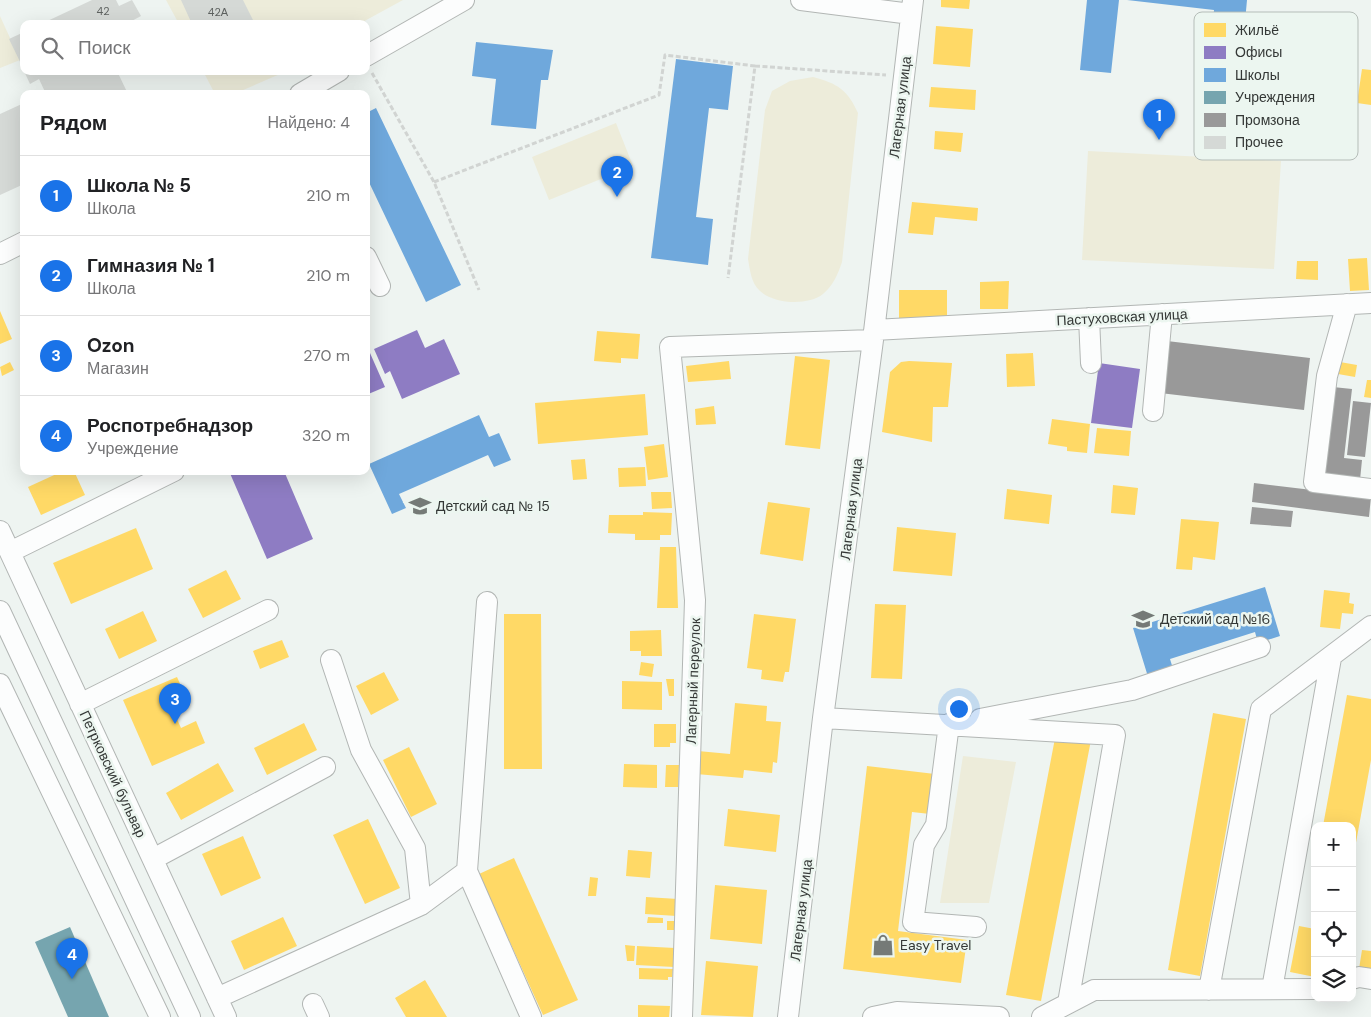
<!DOCTYPE html>
<html lang="ru">
<meta charset="utf-8">
<style>
body{margin:0;font-family:"DM Sans",sans-serif;background:#f6f6f6;color:#202124}
.controls{position:absolute;right:15px;bottom:15px;display:grid;overflow:hidden;border-radius:10px;box-shadow:0 5px 20px #0002}
.controls button{width:45px;height:45px;display:grid;place-items:center;padding:0;border:0;border-bottom:1px solid #e0e0e0;background:#fff;color:#202124;font:25px sans-serif}
.you{position:absolute;left:958px;top:708px;width:18px;height:18px;margin:-12px;border:4px solid #fff;border-radius:50%;background:#1a73e8;box-shadow:0 0 0 8px #1a73e833}
.badge{display:grid;place-items:center;width:32px;height:32px;border-radius:50%;background:#1a73e8;color:#fff;font-size:16px;font-weight:700}
.pin{position:absolute;translate:-50% -41px;filter:drop-shadow(0 1px 2px #0008)}
.pin::after{content:'';position:absolute;top:26px;width:18px;height:15px;background:inherit;clip-path:polygon(0 0,100% 0,50% 100%)}
.list{margin:0;padding:0;list-style:none}
h2{display:flex;justify-content:space-between;align-items:center;height:65px;margin:0;padding:0 20px;font-size:21px}
h2 small{font-size:16px;font-weight:400;color:#757577}
.list li{display:grid;grid-template-columns:32px 1fr auto;gap:15px;align-items:center;box-sizing:border-box;height:80px;padding:0 20px;border-top:1px solid #e0e0e0}
.list b{display:block;font-size:19px;white-space:nowrap}
.list p{margin:0;font-size:16px;white-space:nowrap;color:#757577}
.list em{font-size:16px;font-style:normal;color:#757577}
.icon{flex:none;width:28px;height:28px;fill:none;stroke:currentColor;stroke-width:2;stroke-linecap:round;stroke-linejoin:round}
.map{position:relative;flex:none;width:1371px;height:1017px;overflow:hidden}
.search{position:absolute;background:#fff;box-shadow:0 5px 20px #0002;left:20px;top:20px;width:350px;height:55px;display:flex;align-items:center;gap:12px;box-sizing:border-box;padding:0 18px;border-radius:10px;color:#757577;font-size:19px}
.panel{position:absolute;background:#fff;box-shadow:0 5px 20px #0002;left:20px;top:90px;width:350px;height:385px;border-radius:10px}
.map>svg:first-child{display:block}
.green{fill:#edecda}
.homes{fill:#ffd966}
.offices{fill:#8e7cc3}
.schools{fill:#6fa8dc}
.public{fill:#76a5af}
.industry{fill:#999}
.building{fill:#d5d9d6}
.lines{fill:none;stroke-linecap:round;stroke-linejoin:round}
.minor-casing{stroke:#b2b6b4;stroke-width:22}
.path{stroke:#d1d4d2;stroke-width:3;stroke-dasharray:5 2.5;stroke-linecap:butt}
.minor{stroke:#fcfdfd;stroke-width:20}
.labels{text-anchor:middle;stroke-width:5;stroke-linejoin:round;paint-order:stroke}
.number-label{font-size:11px;fill:#5e6260}
.street-label{font-size:14px;fill:#343836;stroke:#ecf6f0}
.poi-label{font-size:14px;fill:#343836;stroke:#ecf6f0;text-anchor:start}
.key{fill:#ecf6f0;stroke:#b5bdb8;stroke-width:1}
.key-label{font-size:14px;fill:#343836}
</style>
<div class="map">
<svg width="1371" height="1017" viewBox="0 0 1371 1017">
<rect width="100%" height="100%" fill="#eef4f1"/>
<path class="green" d="M166,0H403L359,24H179Z
M0,16L20,60L0,68Z
M203,71H287L234,94H215Z
M813,77C838,84 847,89 858,113L842,262C838,274 833,286 823,294C808,306 774,304 760,291C751,283 750,270 748,259L765,110L772,91L790,81Z
M616,123L633,166L549,200L532,157Z
M1088,151L1281,161L1274,269L1082,260Z
M963,756L1016,762L989,903H940Z"/>
<path class="homes" d="M941,0H970L969,9L941,7Z
M936,26L973,29L970,67L933,64Z
M1362,69L1371,70V105L1357,103Z
M931,87L976,90L975,110L929,107Z
M935,131L963,133L961,152L934,149Z
M912,202L978,208L977,221L935,217L933,235L908,233Z
M1367,258L1369,290L1350,291L1348,259Z
M1297,261H1318V280L1296,279Z
M1009,281L1008,309H980V282Z
M899,290H947V318H899Z
M0,311L12,339L0,344Z
M597,331L640,334L638,359L621,358V363L594,361Z
M1033,353L1035,386L1007,387L1006,354Z
M795,356L830,360L820,449L785,445Z
M729,361L731,379L688,382L686,366Z
M909,361L952,363L948,407H933L932,442L882,432L890,372L901,362Z
M10,362L14,370L2,376L0,367Z
M1340,362L1357,365L1355,377L1338,374Z
M1367,380H1371V398L1364,397Z
M645,394L648,435L538,444L535,403Z
M714,406L716,424L696,425L695,409Z
M1052,419L1090,424L1087,453L1067,451V447L1048,444Z
M1097,428L1131,431L1129,456L1094,453Z
M664,444L668,477L648,480L644,447Z
M585,459L587,479L573,480L571,460Z
M645,467L646,486L619,487L618,468Z
M63,471H74L85,495L41,515L28,487Z
M1113,485L1138,488L1135,515L1111,513Z
M1007,489L1052,495L1049,524L1004,519Z
M651,492H671L672,508L652,509Z
M768,502L810,508L803,561L760,554Z
M643,512L672,513L671,535H660V540H635V534L608,533L609,515H643Z
M1181,519L1219,522L1215,560L1193,557L1192,570L1176,569Z
M897,527L956,533L952,576L893,571Z
M136,528L153,569L71,604L53,563Z
M660,547H676L678,608H657Z
M226,570L241,599L203,618L188,589Z
M1324,590L1350,593L1349,603L1354,604L1353,614L1342,613L1340,629L1320,627Z
M875,604L906,605L902,679L871,678Z
M143,611L157,641L119,659L105,629Z
M504,614H541L542,769H504Z
M754,614L796,619L789,672H785L783,682L761,679L762,670L747,668Z
M661,630L662,656H641V651H630V631Z
M282,640L289,657L260,669L253,651Z
M641,662L654,664L652,677L639,675Z
M384,672L399,700L371,715L356,686Z
M177,677L186,697L170,703L181,728L196,721L205,743L152,766L123,700Z
M666,679H674V696H669Z
M622,681L662,682V710L622,709Z
M1347,695L1371,699V760L1353,859L1352,826H1323Z
M735,703L767,706L766,721L781,722L777,763L773,762L772,773L744,770L743,778L696,774L698,751L730,754Z
M1213,713L1246,719L1200,976L1168,970Z
M304,723L317,750L267,775L254,748Z
M654,724H676V743H670V747H654Z
M1056,733L1091,740L1041,1001L1006,995Z
M409,747L437,804L411,817L383,760Z
M218,763L234,791L181,820L166,793Z
M624,764L657,765V788L623,787Z
M666,765H679L678,787H665Z
M867,766L935,774L930,814L912,812L898,931L967,940L961,983L843,969Z
M728,809L780,815L776,852L724,846Z
M368,819L400,888L365,904L333,835Z
M243,836L261,878L221,896L202,854Z
M628,850L652,852L650,878L626,876Z
M514,858L578,1000L543,1015L479,874Z
M590,877L598,878L596,896H588Z
M715,885L767,890L762,944L710,939Z
M646,897L678,899L677,916L645,914Z
M283,917L297,946L244,970L231,941Z
M648,917L663,918V923H647Z
M667,921H677L676,930H667Z
M1299,926L1315,929V977L1290,972Z
M625,945L635,946L634,961H627Z
M637,946L675,948L674,967L636,965Z
M1362,950L1371,951V970L1359,969Z
M706,961L758,966L753,1017L701,1015Z
M639,968L673,969L672,977H668V980L639,979Z
M425,980L447,1017H406L395,998Z
M638,1005L670,1006L669,1017H638Z"/>
<path class="offices" d="M417,330L425,348L444,339L460,374L402,399L390,371L385,374L374,349Z
M370,353L385,387L366,395V354Z
M1099,363L1140,369L1132,428L1091,423Z
M229,471H284L313,539L267,559Z"/>
<path class="schools" d="M1087,0H1119L1111,73L1080,70Z
M1127,0H1247L1239,86L1207,83L1214,10Z
M476,42L553,50L548,80H541L536,129L491,125L496,79L472,76Z
M676,59L733,66L728,110L709,108L696,217L713,219L708,265L651,258Z
M376,108L461,285L426,302L366,176V113Z
M479,415L489,437L499,433L511,460L494,467L488,455L399,494L406,508L392,514L369,464Z
M1265,587L1280,636L1258,643L1255,632L1170,659L1174,672L1149,680L1133,628Z"/>
<path class="public" d="M70,927L109,1017H68L35,942Z"/>
<path class="industry" d="M1167,341L1310,358L1304,410L1160,393Z
M1333,387L1352,389L1344,458L1362,460L1360,480L1323,475Z
M1353,401L1371,403L1365,457L1347,455Z
M1254,483L1371,497L1369,517L1252,502Z
M1252,507L1293,511L1291,527L1250,524Z"/>
<path class="building" d="M92,0H116L119,6L132,0L141,16L126,24H41Z
M181,0H243L255,24H192Z
M24,32V70L9,39Z
M24,71H117L128,94H46L39,79L30,84Z
M24,103V184L0,195V114Z"/>
<g class="lines">
<g class="minor-casing">
<path id="minor" d="M801,0L911,14
M366,56L464,0
M300,94L339,71
M0,254L24,242
M366,257L380,286
M1347,304L1327,376L1314,482L1371,489
M1089,318L1091,363
M874,330L1371,303
M1153,411L1162,314
M0,531L226,1017
M10,552L174,471
M0,611L190,1017
M331,660L361,750L415,848L421,905
M0,684L160,1017
M80,704L268,610
M823,718L1115,735L1068,1003
M980,719L1132,690L1260,647
M949,724L936,825L924,845L913,922L976,927
M153,859L325,767
M467,871L531,1017
M1352,979L1359,977L1371,979
M1272,989L1331,658
M1209,990L1261,709L1371,626
M217,998L421,905L467,871L487,602
M313,1004L319,1017
M682,1017L695,600L670,347L873,340
M788,1017L823,718L873,340L913,0
M873,1017L897,1012L999,1017
M1042,1017L1094,990L1315,989"/>
</g>
<path class="path" d="M755,66L886,75
M372,73L434,182L479,290
M434,182L659,95L665,55L755,66L728,278"/>
<use href="#minor" class="minor"/>
</g>
<defs>
<g id="school-bare" transform="scale(1.725)"><path d="M0-5L7-2L0 1L-7-2ZM-4 1L0 2.5L4 1V4Q0 6-4 4Z" fill="#757a77" stroke="#ecf6f0" stroke-width="2.5" paint-order="stroke"/></g>
<g id="shop-bare" transform="scale(1.725)"><path d="M-5-2.5h2.3a2.7 3.5 0 0 1 5.4 0H5L5.5 6h-11ZM-1.5-2.5h3a1.5 2.3 0 0 0-3 0Z" fill="#757a77" stroke="#ecf6f0" stroke-width="2.5" paint-order="stroke"/></g>
</defs>
<g fill-rule="evenodd">
<use href="#school-bare" x="420" y="506"/>
<use href="#school-bare" x="1143" y="619"/>
<use href="#shop-bare" x="883" y="945"/>
</g>
<g class="labels">
<g class="number-label">
<text x="103" y="15">42</text>
<text x="218" y="16">42А</text>
</g>
<g class="street-label">
<text transform="translate(900 107) rotate(-83)" y="5">Лагерная улица</text>
<text transform="translate(1122 317) rotate(-3)" y="5">Пастуховская улица</text>
<text transform="translate(851 509) rotate(-83)" y="5">Лагерная улица</text>
<text transform="translate(693 681) rotate(-88)" y="5">Лагерный переулок</text>
<text transform="translate(113 774) rotate(65)" y="5">Петрковский бульвар</text>
<text transform="translate(801 910) rotate(-83)" y="5">Лагерная улица</text>
</g>
<g class="poi-label">
<text x="436" y="511">Детский сад № 15</text>
<text x="1160" y="624">Детский сад №16</text>
<text x="900" y="950">Easy Travel</text>
</g>
</g>
<rect x="1194" y="12" width="164" height="148" rx="8" class="key"/>
<rect x="1204" y="23" width="22" height="14" fill="#ffd966"/>
<rect x="1204" y="46" width="22" height="13" fill="#8e7cc3"/>
<rect x="1204" y="68" width="22" height="14" fill="#6fa8dc"/>
<rect x="1204" y="91" width="22" height="13" fill="#76a5af"/>
<rect x="1204" y="113" width="22" height="14" fill="#999"/>
<rect x="1204" y="136" width="22" height="13" fill="#d5d9d6"/>
<g class="key-label">
<text x="1235" y="35">Жильё</text>
<text x="1235" y="57">Офисы</text>
<text x="1235" y="80">Школы</text>
<text x="1235" y="102">Учреждения</text>
<text x="1235" y="125">Промзона</text>
<text x="1235" y="147">Прочее</text>
</g>
</svg>
<div class="controls">
<button>+</button>
<button>−</button>
<button><svg class="icon" aria-label="locate" viewBox="0 0 24 24"><circle cx="12" cy="12" r="6"/><path d="M12 2v4M12 18v4M2 12h4M18 12h4"/></svg></button>
<button><svg class="icon" aria-label="layers" viewBox="0 0 24 24"><path d="M12 4l9 5-9 5-9-5zM3 14l9 5 9-5"/></svg></button>
</div>
<div class="you"></div>
<div class="pin badge" style="left:1159px;top:140px">1</div>
<div class="pin badge" style="left:617px;top:197px">2</div>
<div class="pin badge" style="left:175px;top:724px">3</div>
<div class="pin badge" style="left:72px;top:979px">4</div>
<div class="search"><svg class="icon" aria-label="search" viewBox="0 0 24 24"><circle cx="10" cy="10" r="6"/><path d="M15 15l6 6"/></svg>Поиск</div>
<section class="panel">
<h2>Рядом<small>Найдено: 4</small></h2>
<ul class="list">
<li><span class="badge">1</span><div><b>Школа № 5</b><p>Школа</p></div><em>210 m</em></li>
<li><span class="badge">2</span><div><b>Гимназия № 1</b><p>Школа</p></div><em>210 m</em></li>
<li><span class="badge">3</span><div><b>Ozon</b><p>Магазин</p></div><em>270 m</em></li>
<li><span class="badge">4</span><div><b>Роспотребнадзор</b><p>Учреждение</p></div><em>320 m</em></li>
</ul>
</section>
</div>
